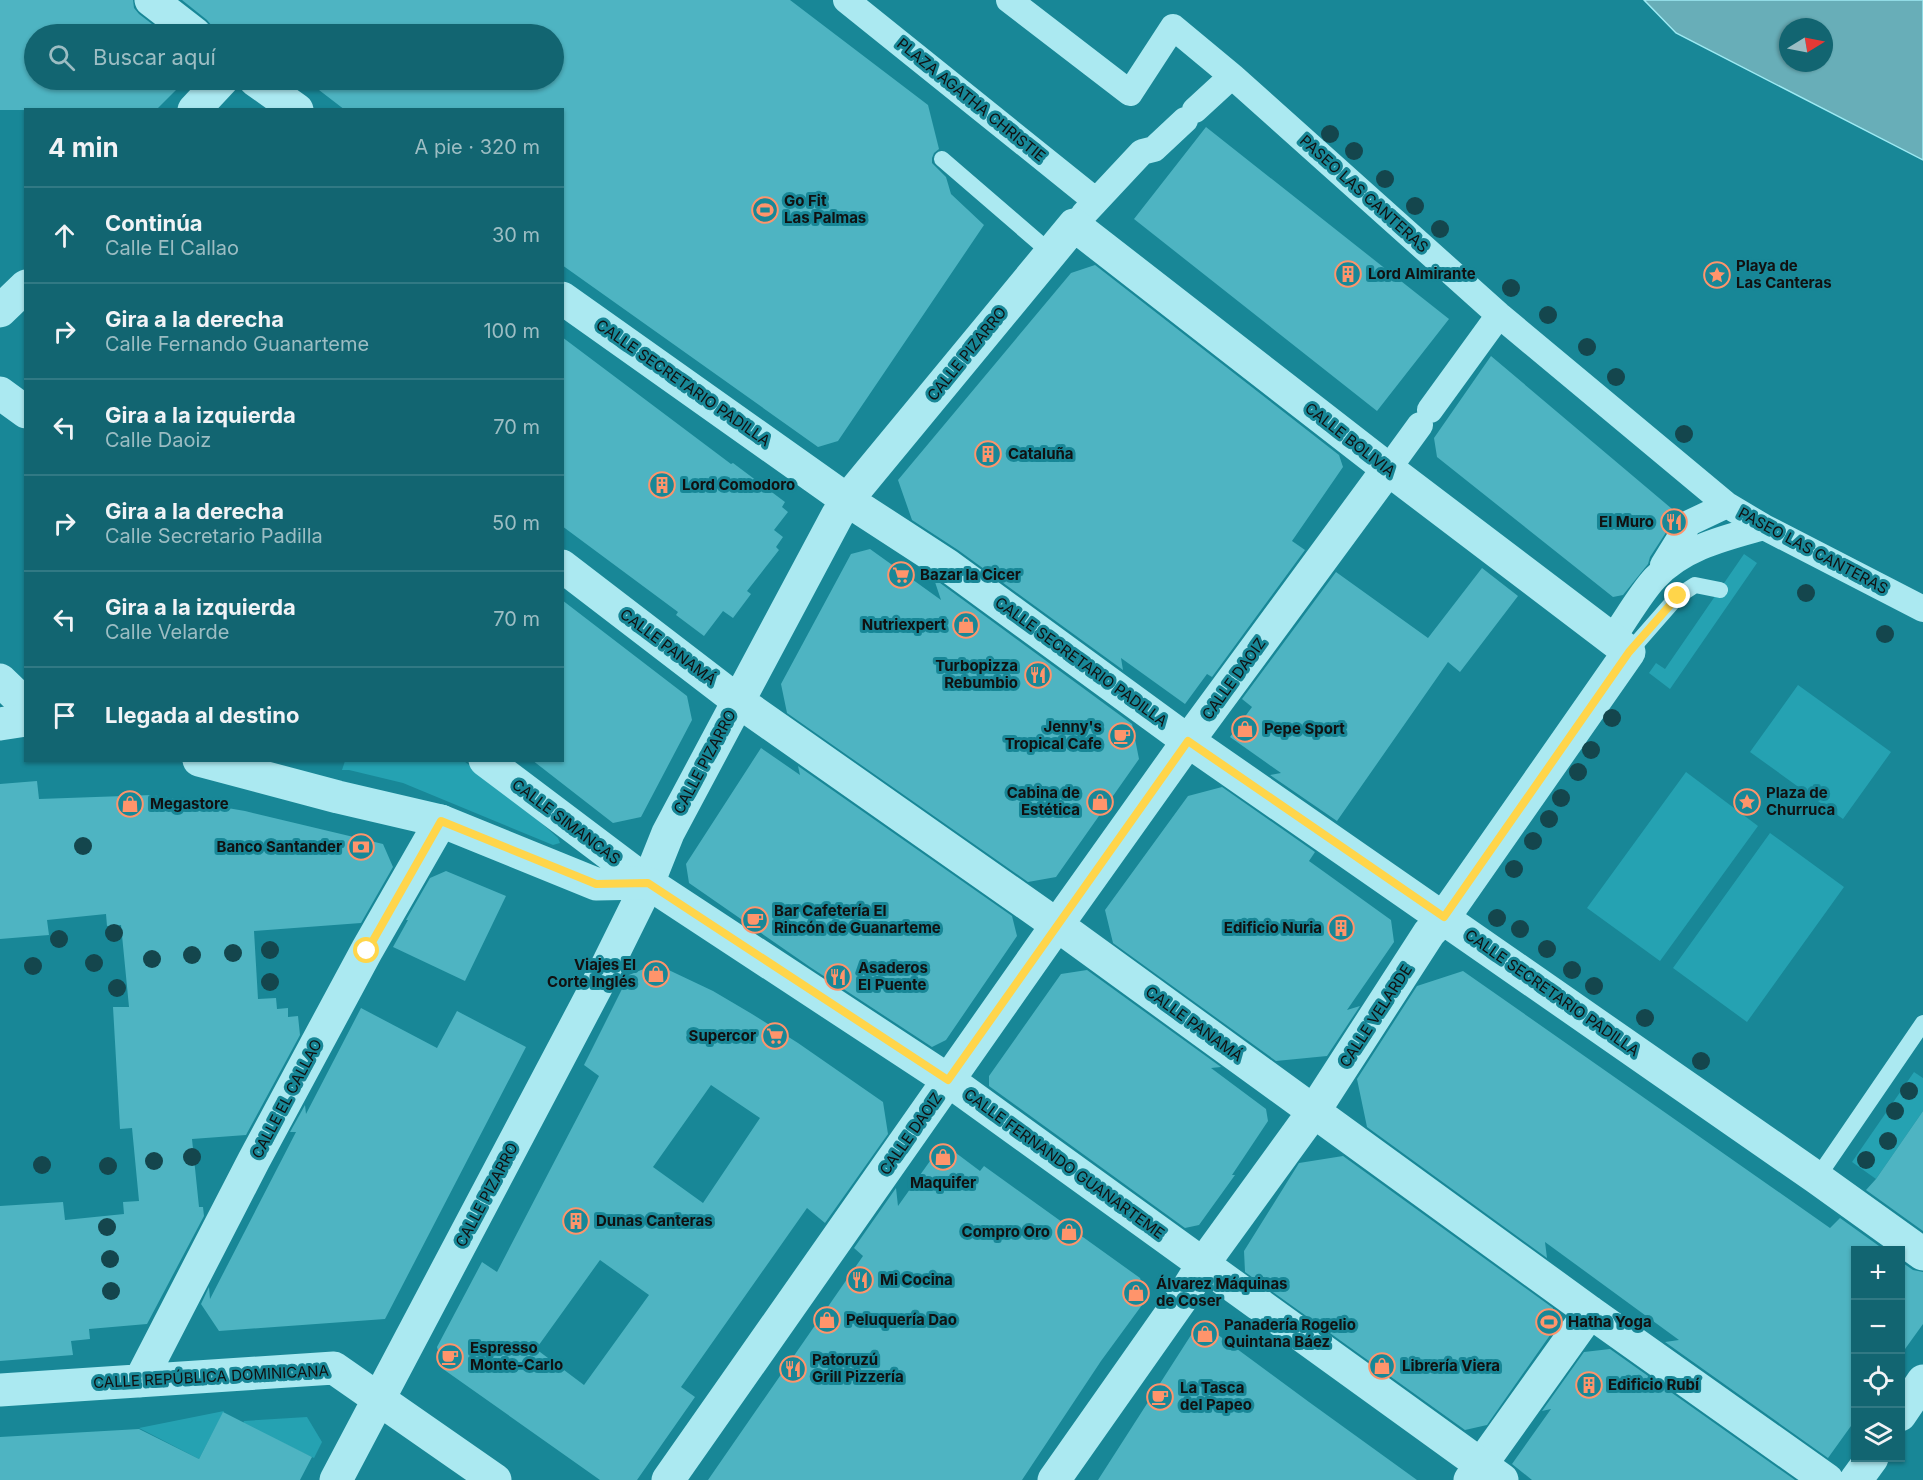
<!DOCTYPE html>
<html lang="es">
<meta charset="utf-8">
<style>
body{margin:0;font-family:Inter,sans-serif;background:#1b6b76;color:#f1f3f6}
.controls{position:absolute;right:18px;bottom:18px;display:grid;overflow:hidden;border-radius:0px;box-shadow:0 2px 4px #0004}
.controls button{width:54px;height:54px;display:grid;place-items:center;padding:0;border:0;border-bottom:2px solid #317984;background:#126571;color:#f1f3f6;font:30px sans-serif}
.compass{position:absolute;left:1779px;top:18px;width:54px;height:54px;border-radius:50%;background:#126571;box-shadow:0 2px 4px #0004;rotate:80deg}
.stop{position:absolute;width:18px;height:18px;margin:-14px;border:4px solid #ffd54a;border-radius:50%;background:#fff}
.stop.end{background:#ffd54a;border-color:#fff;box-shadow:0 2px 6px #0008}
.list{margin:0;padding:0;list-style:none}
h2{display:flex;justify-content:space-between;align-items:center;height:78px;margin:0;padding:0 24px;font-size:26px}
h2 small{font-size:20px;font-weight:400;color:#9cbdc3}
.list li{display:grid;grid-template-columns:39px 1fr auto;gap:18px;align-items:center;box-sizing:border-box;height:96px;padding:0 24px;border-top:2px solid #317984}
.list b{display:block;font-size:22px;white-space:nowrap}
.list p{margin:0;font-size:20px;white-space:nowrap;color:#9cbdc3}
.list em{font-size:20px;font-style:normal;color:#9cbdc3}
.icon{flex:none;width:33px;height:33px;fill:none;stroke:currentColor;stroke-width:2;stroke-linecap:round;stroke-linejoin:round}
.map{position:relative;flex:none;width:1923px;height:1480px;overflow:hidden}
.search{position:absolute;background:#126571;box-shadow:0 2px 4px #0004;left:24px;top:24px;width:540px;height:66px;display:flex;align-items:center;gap:15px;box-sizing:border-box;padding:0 21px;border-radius:33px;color:#9cbdc3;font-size:22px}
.panel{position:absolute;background:#126571;box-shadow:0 2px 4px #0004;left:24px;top:108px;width:540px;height:654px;border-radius:0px}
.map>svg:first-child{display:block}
.green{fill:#25a2b2}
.water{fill:#68aeb8;stroke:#9eeaf3;stroke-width:1.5;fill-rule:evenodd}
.building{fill:#4eb4c2;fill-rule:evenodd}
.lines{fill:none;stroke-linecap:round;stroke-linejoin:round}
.service{stroke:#abe9f1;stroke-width:16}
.pedestrian{stroke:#abe9f1;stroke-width:26}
.minor{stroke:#abe9f1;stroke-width:33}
.tertiary{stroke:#abe9f1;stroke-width:33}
.tree{fill:#14464d}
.route{stroke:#ffd54a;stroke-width:8}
.labels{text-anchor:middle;stroke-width:6;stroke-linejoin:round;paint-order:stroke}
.street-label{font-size:15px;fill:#111;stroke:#188797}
.poi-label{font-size:15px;font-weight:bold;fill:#111;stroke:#188797;text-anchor:start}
</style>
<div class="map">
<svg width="1923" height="1480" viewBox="0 0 1923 1480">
<rect width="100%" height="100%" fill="#188797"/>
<path class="green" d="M1744,554L1757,563L1670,689L1649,673L1656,663L1665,669Z
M1798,685L1891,752L1843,819L1750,752Z
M345,761H464L528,811L558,838L560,843L553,845L403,783L349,770H342Z
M1686,772L1758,826L1660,961L1587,908Z
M1770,833L1844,887L1747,1022L1673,968Z
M1914,1072L1923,1078V1111L1876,1179L1852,1162Z
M224,1411L199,1459L139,1428Z
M307,1417L322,1442L314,1458L283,1443L242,1426L244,1421Z"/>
<path class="water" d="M1644,0H1923V160L1676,33ZM1788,27H1824V63H1788Z"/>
<path class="building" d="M0,0H133L134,8L139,14L165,34H34V80H184V82L156,110H0Z
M182,0H790L928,105L939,149L934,153L932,158V163L946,177L951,194L984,225L838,441L818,447L562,265V110H345L306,80H554V34H213L212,26L207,20Z
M1206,127L1449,319L1377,411L1134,219Z
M1095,265L1339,455L1343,467L1292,541L1305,550L1212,677L1207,674L1185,704L1121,658L1123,670L958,550L912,520L898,480L1071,273Z
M562,337L731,464L733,463L785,502L782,507L788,512L774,530L783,537L776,547L779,550L747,591L751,594L733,618L723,611L704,636L676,615L678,612L562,526Z
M1491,356L1678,514L1650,557L1648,564L1623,595L1613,597L1437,457L1434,438Z
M870,549L941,600L934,579L936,580L1132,724L1139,759L1056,877L1028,882L787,713L781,684L851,554Z
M1482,568L1518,596L1460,672L1448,662L1337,821L1270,775L1281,773L1230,737L1252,707L1242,699L1336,572L1428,638Z
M562,600L687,696L692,720L641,817L613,823L532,760H562Z
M761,748L800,775L798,766L1012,916L1017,936L946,1040L932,1047L810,967L689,883L686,864Z
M37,781L39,799L152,795L245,811L383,844L393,867L361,923L254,931L258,999L276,998L277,1009L288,1008V1017L298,1016L300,1035L246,1135L192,1139L199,1207H203L204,1216L147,1324L89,1329L90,1339L71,1341L73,1355L0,1361V1206L63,1202L65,1220L124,1214L123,1202L139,1201L132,1128L120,1129L113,1007H129L121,925L107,926L106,914L47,920L49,935L0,939V784Z
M1222,787L1315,852L1309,861L1391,920L1394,942L1347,1010L1360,1006L1327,1056L1276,1061L1113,943L1105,910L1188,796Z
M446,871L506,896L465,981L393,947L408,920H406L430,878Z
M656,964L713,991L752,1014L798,1043L883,1102L888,1134L825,1223L807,1208L681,1387L695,1397L637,1480H600L443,1369L437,1347L482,1262L497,1272L550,1170L599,1076L584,1065L629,975ZM711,1085L760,1118L703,1203L653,1167ZM600,1260L649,1295L584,1385L536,1349Z
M1087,970L1221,1067L1211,1068L1266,1109L1268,1121L1232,1175H1235L1199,1225L1185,1228L989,1086V1076L1061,974Z
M1463,971L1830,1228L1840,1218L1886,1251H1856V1419L1828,1458L1665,1342L1679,1340L1545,1242L1547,1258L1367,1127L1357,1079L1417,986Z
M361,1008L437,1048L457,1011L526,1047L385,1319L219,1331L201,1304L209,1287L210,1299L296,1132H290L305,1105L306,1114Z
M1923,1111V1231L1866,1190L1876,1179Z
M952,1150L980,1171L984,1166L1140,1278L1143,1286L1144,1297L1142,1305L1101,1361L1022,1480H708L863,1256L854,1248L896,1188L898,1206L935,1154Z
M1343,1156L1553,1308L1555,1328L1487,1425L1465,1430L1245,1272L1244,1251L1299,1163Z
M1900,1261L1913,1270L1923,1272V1324L1900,1356Z
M1210,1329L1309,1402L1417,1480H1098L1193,1332Z
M1610,1349L1795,1480H1532L1512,1464L1551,1409L1542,1411L1584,1352Z
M223,1412L312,1457L300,1480H0V1437L139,1429L199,1459Z"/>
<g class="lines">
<path class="service" d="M942,159L1051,253
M1629,652L1678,596L1695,585L1720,590
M1817,1178L1923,1023"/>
<path class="pedestrian" d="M846,0L1096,201
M1009,0L1130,93L1173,27L1232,76L1499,315L1727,505L1764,527L1923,609
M1195,110L1232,76
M1084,214L1142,152L1154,149L1185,120
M1430,410L1499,315
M1388,469L1420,425
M1663,565L1689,523L1727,505
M1612,639C1625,621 1640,594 1655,578C1684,547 1725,538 1764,527"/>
<path class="minor" d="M151,0L195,34
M255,80L297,110
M194,110L222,80
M562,298L847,500L947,565L1188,741L1817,1178L1923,1254
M0,311L26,286
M0,393L26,412
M562,566L738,701L1057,925L1590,1312L1827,1480
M0,680L26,705
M485,760L648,883
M140,1381L254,1160L367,950L441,821
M0,1390L334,1368L495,1480
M1900,1415L1923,1381
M336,1480L602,976L648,883L668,833L837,516L847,500L1074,225L1388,469L1629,652L1444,917L1429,933L1314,1111L1203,1264L1182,1298L1054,1480
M668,1480L1057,925L1188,741L1388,469
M1470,1480L1590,1312
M1856,1480L1872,1458"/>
<path class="tertiary" d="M0,724L26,720
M199,760L338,797L441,821L596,884L648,883L948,1080L1502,1480"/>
</g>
<g class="tree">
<circle cx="1330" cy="134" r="9"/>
<circle cx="1354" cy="151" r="9"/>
<circle cx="1385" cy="179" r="9"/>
<circle cx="1415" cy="206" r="9"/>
<circle cx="1440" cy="229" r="9"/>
<circle cx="1511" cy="288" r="9"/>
<circle cx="1548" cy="315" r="9"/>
<circle cx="1587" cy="347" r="9"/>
<circle cx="1616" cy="377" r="9"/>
<circle cx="1684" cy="434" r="9"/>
<circle cx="1806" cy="593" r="9"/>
<circle cx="1885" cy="634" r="9"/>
<circle cx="1612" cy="718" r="9"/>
<circle cx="1591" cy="750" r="9"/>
<circle cx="1578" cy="772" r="9"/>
<circle cx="1561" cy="798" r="9"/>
<circle cx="1549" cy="819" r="9"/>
<circle cx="1533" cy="841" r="9"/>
<circle cx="83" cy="846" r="9"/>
<circle cx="1514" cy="869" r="9"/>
<circle cx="1497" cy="918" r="9"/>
<circle cx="1520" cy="929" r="9"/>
<circle cx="114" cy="933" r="9"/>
<circle cx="59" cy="939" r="9"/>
<circle cx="1547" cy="949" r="9"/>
<circle cx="270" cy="950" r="9"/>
<circle cx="233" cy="953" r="9"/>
<circle cx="192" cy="955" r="9"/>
<circle cx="152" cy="959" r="9"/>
<circle cx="94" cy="963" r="9"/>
<circle cx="33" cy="966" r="9"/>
<circle cx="1572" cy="970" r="9"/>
<circle cx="270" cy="982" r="9"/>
<circle cx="1594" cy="986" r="9"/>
<circle cx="117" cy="988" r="9"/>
<circle cx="1645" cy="1018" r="9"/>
<circle cx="1701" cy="1061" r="9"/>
<circle cx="1909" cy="1091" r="9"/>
<circle cx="1895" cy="1111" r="9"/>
<circle cx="1888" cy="1141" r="9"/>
<circle cx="192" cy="1157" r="9"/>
<circle cx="1866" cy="1160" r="9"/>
<circle cx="154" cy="1161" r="9"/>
<circle cx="42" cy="1165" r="9"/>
<circle cx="108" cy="1166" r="9"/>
<circle cx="107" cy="1227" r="9"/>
<circle cx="110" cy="1259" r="9"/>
<circle cx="111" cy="1291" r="9"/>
</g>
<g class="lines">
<path class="route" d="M367,951L441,821L596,884L648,883L948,1080L1188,741L1444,917L1629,652L1678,596"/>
</g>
<defs>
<g id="stadium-ring" transform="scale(1.35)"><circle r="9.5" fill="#188797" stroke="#ff946b" stroke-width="1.5"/><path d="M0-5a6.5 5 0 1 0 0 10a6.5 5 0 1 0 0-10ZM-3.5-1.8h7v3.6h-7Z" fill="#ff946b"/></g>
<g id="building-ring" transform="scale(1.35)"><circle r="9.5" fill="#188797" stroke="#ff946b" stroke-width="1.5"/><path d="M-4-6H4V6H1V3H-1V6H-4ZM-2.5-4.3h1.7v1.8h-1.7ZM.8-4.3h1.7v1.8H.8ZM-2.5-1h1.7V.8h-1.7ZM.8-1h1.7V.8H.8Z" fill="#ff946b"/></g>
<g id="sight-ring" transform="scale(1.35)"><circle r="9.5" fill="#188797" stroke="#ff946b" stroke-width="1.5"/><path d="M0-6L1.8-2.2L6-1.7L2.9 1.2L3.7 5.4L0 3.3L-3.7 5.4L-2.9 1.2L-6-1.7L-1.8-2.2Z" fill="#ff946b"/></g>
<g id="restaurant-ring" transform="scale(1.35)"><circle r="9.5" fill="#188797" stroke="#ff946b" stroke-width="1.5"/><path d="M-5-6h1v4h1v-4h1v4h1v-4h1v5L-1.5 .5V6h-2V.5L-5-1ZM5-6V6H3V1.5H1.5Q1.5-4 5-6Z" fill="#ff946b"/></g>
<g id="supermarket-ring" transform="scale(1.35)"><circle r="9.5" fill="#188797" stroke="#ff946b" stroke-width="1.5"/><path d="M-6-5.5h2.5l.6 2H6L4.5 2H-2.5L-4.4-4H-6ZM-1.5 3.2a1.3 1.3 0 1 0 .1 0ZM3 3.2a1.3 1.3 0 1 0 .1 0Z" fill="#ff946b"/></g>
<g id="shop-ring" transform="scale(1.35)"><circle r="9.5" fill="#188797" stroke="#ff946b" stroke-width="1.5"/><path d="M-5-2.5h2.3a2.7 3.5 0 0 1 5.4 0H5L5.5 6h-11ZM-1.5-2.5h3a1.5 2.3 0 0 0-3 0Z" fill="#ff946b"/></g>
<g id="cafe-ring" transform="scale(1.35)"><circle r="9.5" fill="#188797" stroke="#ff946b" stroke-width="1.5"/><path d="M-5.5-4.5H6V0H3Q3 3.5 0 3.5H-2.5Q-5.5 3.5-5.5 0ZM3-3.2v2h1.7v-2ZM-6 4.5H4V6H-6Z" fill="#ff946b"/></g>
<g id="bank-ring" transform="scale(1.35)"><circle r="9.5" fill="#188797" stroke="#ff946b" stroke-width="1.5"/><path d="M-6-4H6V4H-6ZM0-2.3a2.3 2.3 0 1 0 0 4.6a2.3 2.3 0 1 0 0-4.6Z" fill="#ff946b"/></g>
</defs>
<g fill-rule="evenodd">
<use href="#stadium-ring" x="765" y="210"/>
<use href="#building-ring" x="1348" y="274"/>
<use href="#sight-ring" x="1717" y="275"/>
<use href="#building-ring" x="988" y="454"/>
<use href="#building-ring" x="662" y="485"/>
<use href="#restaurant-ring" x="1674" y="522"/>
<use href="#supermarket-ring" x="901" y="575"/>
<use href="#shop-ring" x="966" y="625"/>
<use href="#restaurant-ring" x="1038" y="675"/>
<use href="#shop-ring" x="1245" y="729"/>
<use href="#cafe-ring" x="1122" y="736"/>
<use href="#shop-ring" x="1100" y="802"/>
<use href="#sight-ring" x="1747" y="802"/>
<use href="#shop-ring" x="130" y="804"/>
<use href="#bank-ring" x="361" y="847"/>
<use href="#cafe-ring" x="755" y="920"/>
<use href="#building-ring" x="1341" y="928"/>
<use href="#shop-ring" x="656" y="974"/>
<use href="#restaurant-ring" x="838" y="977"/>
<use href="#supermarket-ring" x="775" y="1036"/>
<use href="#shop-ring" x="943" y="1157"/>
<use href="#building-ring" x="576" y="1221"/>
<use href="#shop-ring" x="1069" y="1232"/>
<use href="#restaurant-ring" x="860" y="1280"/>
<use href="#shop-ring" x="1136" y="1293"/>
<use href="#shop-ring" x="827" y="1320"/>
<use href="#stadium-ring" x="1549" y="1322"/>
<use href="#shop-ring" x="1205" y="1334"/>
<use href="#cafe-ring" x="450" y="1357"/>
<use href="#shop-ring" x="1382" y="1366"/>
<use href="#restaurant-ring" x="793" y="1369"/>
<use href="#building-ring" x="1589" y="1385"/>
<use href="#cafe-ring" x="1160" y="1397"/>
</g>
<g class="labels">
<g class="street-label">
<text transform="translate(971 100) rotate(39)" y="5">PLAZA AGATHA CHRISTIE</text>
<text transform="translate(1364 194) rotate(42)" y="5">PASEO LAS CANTERAS</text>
<text transform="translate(967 354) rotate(-51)" y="5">CALLE PIZARRO</text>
<text transform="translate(683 383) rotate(35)" y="5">CALLE SECRETARIO PADILLA</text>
<text transform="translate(1350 440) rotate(38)" y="5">CALLE BOLIVIA</text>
<text transform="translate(1813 551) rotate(28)" y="5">PASEO LAS CANTERAS</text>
<text transform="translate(668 647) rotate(37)" y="5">CALLE PANAMÁ</text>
<text transform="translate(1081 662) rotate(36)" y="5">CALLE SECRETARIO PADILLA</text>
<text transform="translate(1234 679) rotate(-54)" y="5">CALLE DAOIZ</text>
<text transform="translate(705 762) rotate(-62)" y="5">CALLE PIZARRO</text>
<text transform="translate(566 822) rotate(37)" y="5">CALLE SIMANCAS</text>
<text transform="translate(1552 993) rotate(35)" y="5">CALLE SECRETARIO PADILLA</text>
<text transform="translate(1376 1016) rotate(-57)" y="5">CALLE VELARDE</text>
<text transform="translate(1194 1024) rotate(36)" y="5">CALLE PANAMÁ</text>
<text transform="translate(287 1099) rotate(-62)" y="5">CALLE EL CALLAO</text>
<text transform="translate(911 1134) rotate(-55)" y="5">CALLE DAOIZ</text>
<text transform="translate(1064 1164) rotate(36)" y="5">CALLE FERNANDO GUANARTEME</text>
<text transform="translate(487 1195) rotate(-62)" y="5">CALLE PIZARRO</text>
<text transform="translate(211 1377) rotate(-3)" y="5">CALLE REPÚBLICA DOMINICANA</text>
</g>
<g class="poi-label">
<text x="784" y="206">Go Fit<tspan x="784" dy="17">Las Palmas</tspan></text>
<text x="1736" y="271">Playa de<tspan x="1736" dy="17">Las Canteras</tspan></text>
<text x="1368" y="279">Lord Almirante</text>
<text x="1008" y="459">Cataluña</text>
<text x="682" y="490">Lord Comodoro</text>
<text x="1654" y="527" text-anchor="end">El Muro</text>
<text x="920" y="580">Bazar la Cicer</text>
<text x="946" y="630" text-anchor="end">Nutriexpert</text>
<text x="1018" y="671" text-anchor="end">Turbopizza<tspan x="1018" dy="17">Rebumbio</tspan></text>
<text x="1102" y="732" text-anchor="end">Jenny's<tspan x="1102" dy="17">Tropical Cafe</tspan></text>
<text x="1264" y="734">Pepe Sport</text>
<text x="1080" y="798" text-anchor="end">Cabina de<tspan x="1080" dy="17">Estética</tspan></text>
<text x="1766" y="798">Plaza de<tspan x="1766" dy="17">Churruca</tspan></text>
<text x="150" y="809">Megastore</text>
<text x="342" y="852" text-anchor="end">Banco Santander</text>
<text x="774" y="916">Bar Cafetería El<tspan x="774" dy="17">Rincón de Guanarteme</tspan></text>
<text x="1322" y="933" text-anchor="end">Edificio Nuria</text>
<text x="636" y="970" text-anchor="end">Viajes El<tspan x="636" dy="17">Corte Inglés</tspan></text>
<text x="858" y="973">Asaderos<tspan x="858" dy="17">El Puente</tspan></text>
<text x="756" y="1041" text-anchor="end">Supercor</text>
<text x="943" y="1188" text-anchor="middle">Maquifer</text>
<text x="596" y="1226">Dunas Canteras</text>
<text x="1050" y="1237" text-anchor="end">Compro Oro</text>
<text x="880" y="1285">Mi Cocina</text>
<text x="1156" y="1289">Álvarez Máquinas<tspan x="1156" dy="17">de Coser</tspan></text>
<text x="846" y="1325">Peluquería Dao</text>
<text x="1568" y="1327">Hatha Yoga</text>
<text x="1224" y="1330">Panadería Rogelio<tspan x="1224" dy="17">Quintana Báez</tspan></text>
<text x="470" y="1353">Espresso<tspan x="470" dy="17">Monte-Carlo</tspan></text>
<text x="812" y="1365">Patoruzú<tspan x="812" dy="17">Grill Pizzería</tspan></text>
<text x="1402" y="1371">Librería Viera</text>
<text x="1608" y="1390">Edificio Rubí</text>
<text x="1180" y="1393">La Tasca<tspan x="1180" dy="17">del Papeo</tspan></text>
</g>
</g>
</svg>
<div class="controls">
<button>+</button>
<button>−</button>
<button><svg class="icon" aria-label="locate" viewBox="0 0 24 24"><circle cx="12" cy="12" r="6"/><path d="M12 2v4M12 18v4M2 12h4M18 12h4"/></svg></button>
<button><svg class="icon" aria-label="layers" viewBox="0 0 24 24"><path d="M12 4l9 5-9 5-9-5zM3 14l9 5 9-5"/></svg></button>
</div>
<svg class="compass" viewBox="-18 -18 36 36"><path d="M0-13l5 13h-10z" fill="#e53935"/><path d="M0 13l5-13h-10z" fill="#9cbdc3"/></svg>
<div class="stop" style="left:367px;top:951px"></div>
<div class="stop end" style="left:1678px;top:596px"></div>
<div class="search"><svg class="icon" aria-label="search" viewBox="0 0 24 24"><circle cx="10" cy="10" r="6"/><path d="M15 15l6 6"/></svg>Buscar aquí</div>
<section class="panel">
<h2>4 min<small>A pie · 320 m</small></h2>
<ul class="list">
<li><svg class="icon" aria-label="ahead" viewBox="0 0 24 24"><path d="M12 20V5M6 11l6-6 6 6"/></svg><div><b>Continúa</b><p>Calle El Callao</p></div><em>30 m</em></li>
<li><svg class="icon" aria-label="right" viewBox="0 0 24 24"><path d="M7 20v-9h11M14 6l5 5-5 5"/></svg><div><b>Gira a la derecha</b><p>Calle Fernando Guanarteme</p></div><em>100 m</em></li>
<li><svg class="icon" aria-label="left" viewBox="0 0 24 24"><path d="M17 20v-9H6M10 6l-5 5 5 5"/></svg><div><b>Gira a la izquierda</b><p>Calle Daoiz</p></div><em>70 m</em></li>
<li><svg class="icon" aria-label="right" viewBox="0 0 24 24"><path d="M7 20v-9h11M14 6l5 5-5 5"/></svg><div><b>Gira a la derecha</b><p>Calle Secretario Padilla</p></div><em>50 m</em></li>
<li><svg class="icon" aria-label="left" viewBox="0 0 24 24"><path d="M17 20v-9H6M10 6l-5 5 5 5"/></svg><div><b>Gira a la izquierda</b><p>Calle Velarde</p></div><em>70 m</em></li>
<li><svg class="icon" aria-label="arrive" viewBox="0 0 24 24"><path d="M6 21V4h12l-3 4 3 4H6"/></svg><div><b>Llegada al destino</b></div></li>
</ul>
</section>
</div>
